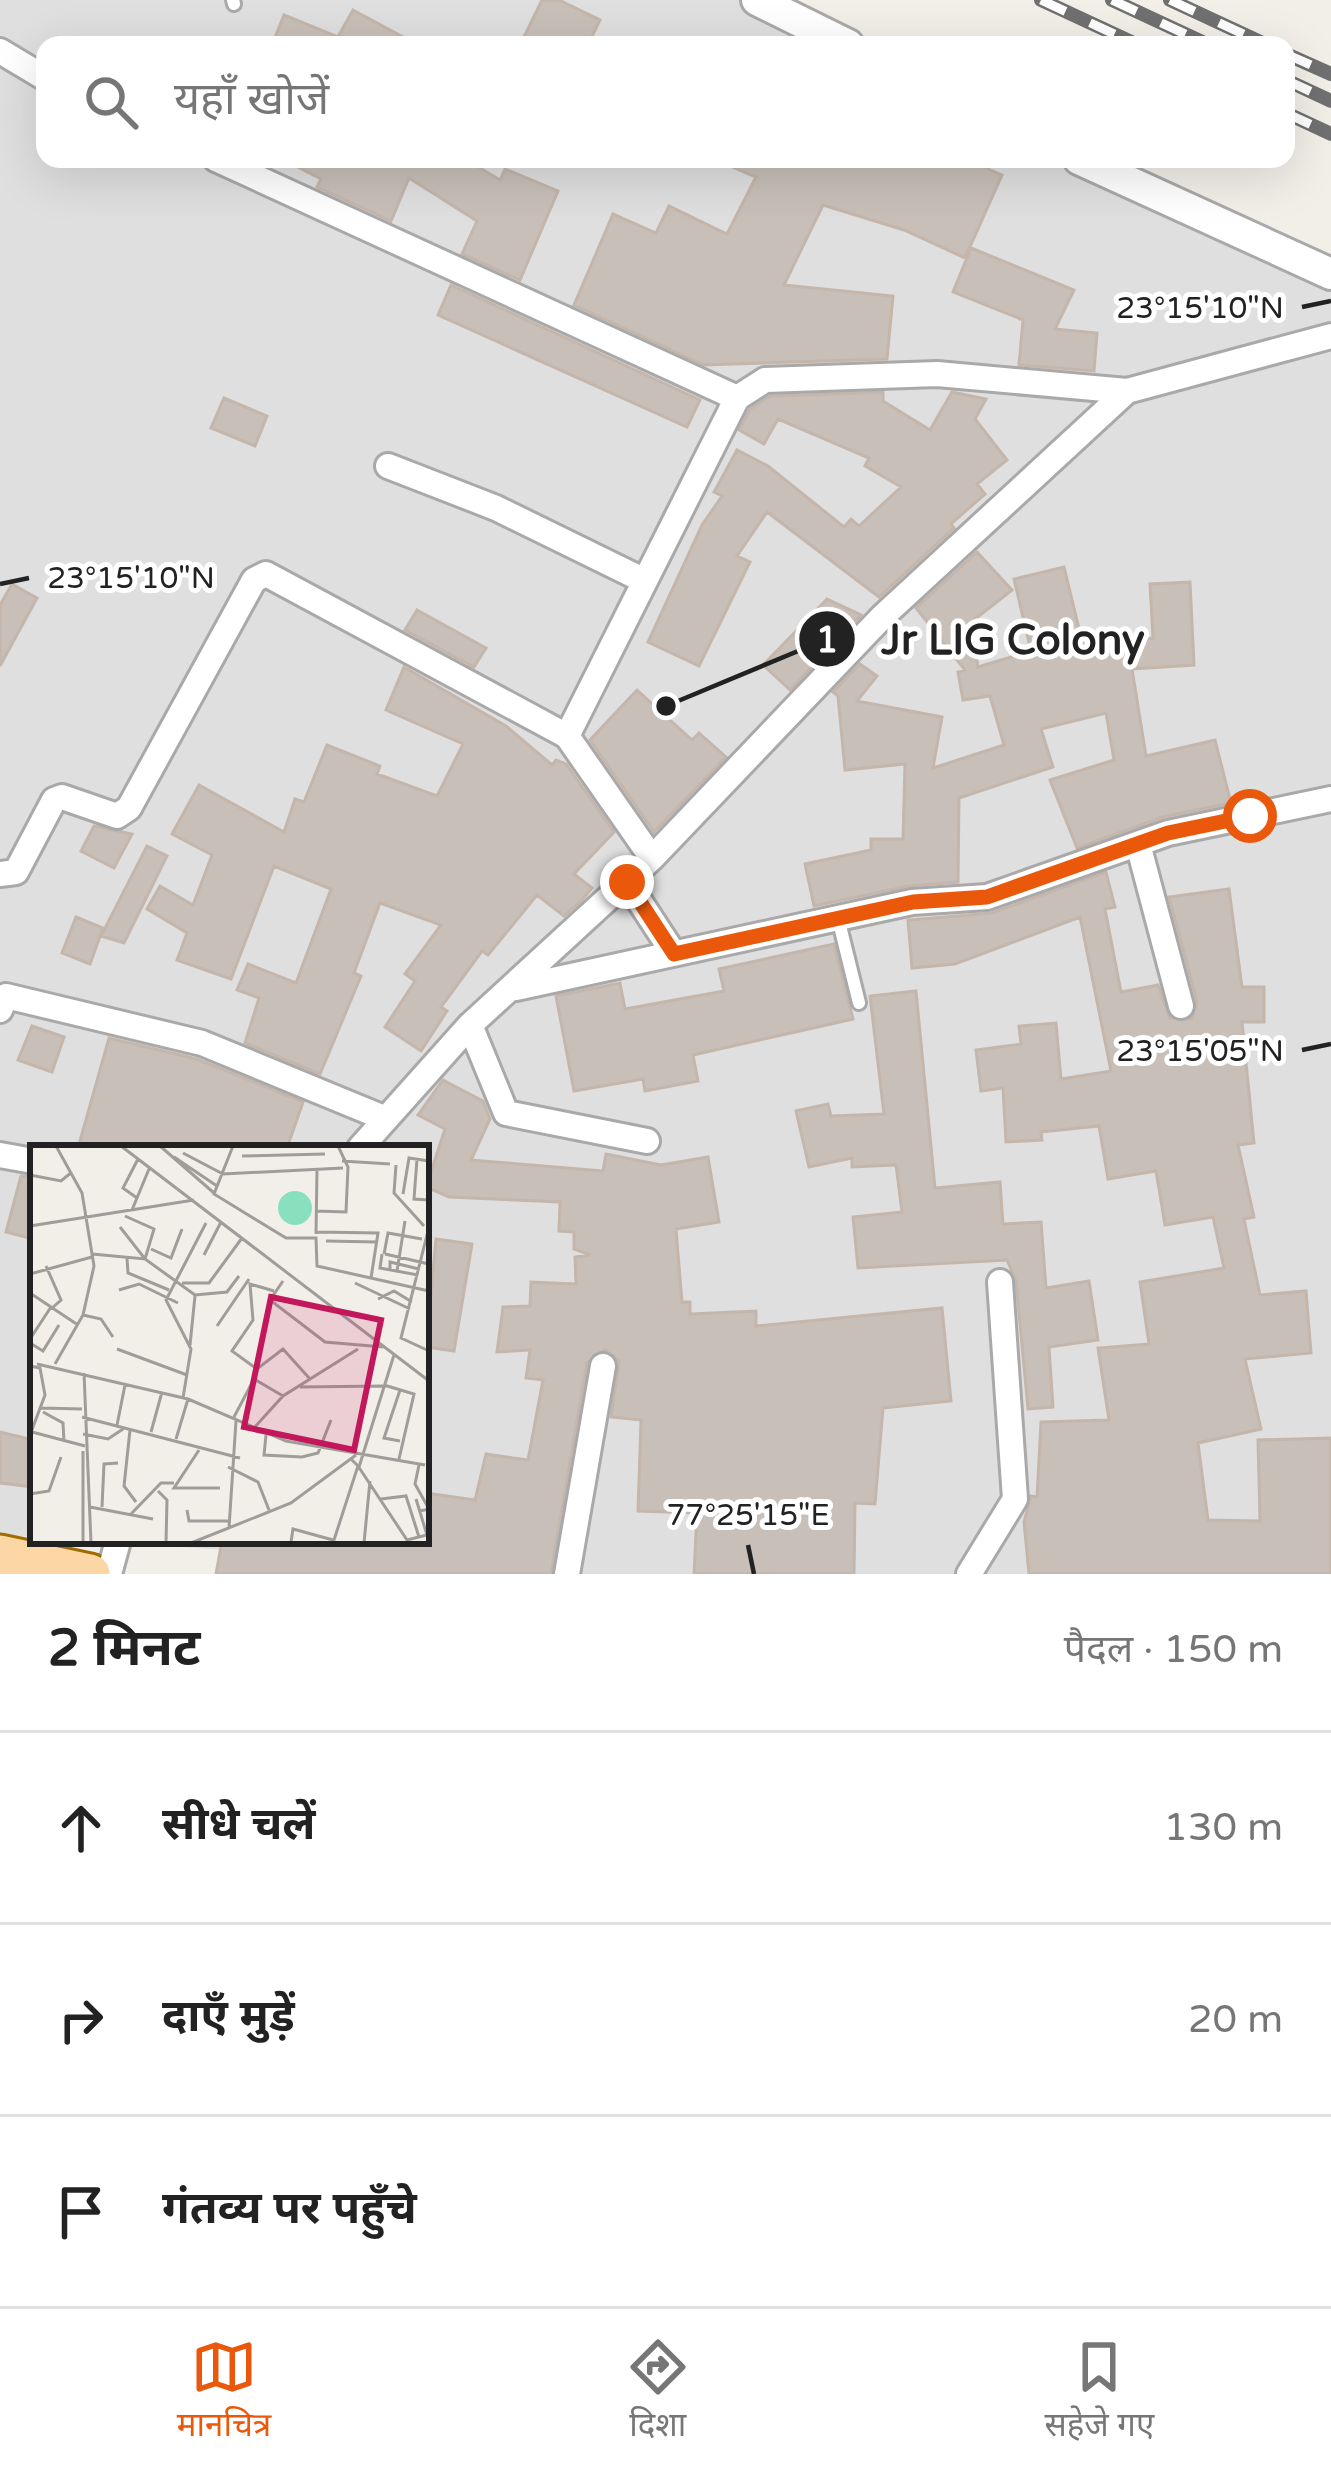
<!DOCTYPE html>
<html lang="hi">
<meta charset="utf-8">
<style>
body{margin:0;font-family:"Varela Round","Noto Sans Devanagari",sans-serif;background:#f6f6f6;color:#222}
.stop{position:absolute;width:36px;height:36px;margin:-27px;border:9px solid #ea580c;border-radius:50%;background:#fff}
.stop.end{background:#ea580c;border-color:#fff;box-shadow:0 3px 12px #0008}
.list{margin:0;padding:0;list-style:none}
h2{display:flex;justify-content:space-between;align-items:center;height:156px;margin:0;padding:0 48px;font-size:51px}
h2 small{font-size:39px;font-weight:400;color:#767676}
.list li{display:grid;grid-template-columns:78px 1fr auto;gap:36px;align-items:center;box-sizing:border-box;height:192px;padding:0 48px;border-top:3px solid #e0e0e0}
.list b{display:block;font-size:45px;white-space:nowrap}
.list em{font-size:39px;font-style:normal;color:#767676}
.icon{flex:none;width:66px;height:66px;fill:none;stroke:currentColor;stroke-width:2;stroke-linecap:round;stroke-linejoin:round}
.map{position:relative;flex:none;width:1331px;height:1574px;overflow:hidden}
.search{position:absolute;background:#fff;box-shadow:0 12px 48px #0002;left:36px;right:36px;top:36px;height:132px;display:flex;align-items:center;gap:30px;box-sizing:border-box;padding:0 42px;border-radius:24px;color:#767676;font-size:45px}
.sheet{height:732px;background:#fff}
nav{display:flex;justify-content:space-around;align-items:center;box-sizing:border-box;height:168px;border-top:3px solid #e0e0e0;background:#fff;font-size:33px;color:#767676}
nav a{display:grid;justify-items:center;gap:6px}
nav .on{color:#ea580c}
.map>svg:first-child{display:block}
.residential{fill:#e0dfdf}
.building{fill:#c7bfb8;stroke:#c4b6ab;stroke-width:3}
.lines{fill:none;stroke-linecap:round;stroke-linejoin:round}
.service-casing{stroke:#a9a9a9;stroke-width:18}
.minor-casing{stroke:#a9a9a9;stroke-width:30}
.tertiary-casing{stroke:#a9a9a9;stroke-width:36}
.primary-casing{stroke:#a06b00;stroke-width:45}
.service{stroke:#fff;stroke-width:12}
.minor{stroke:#fff;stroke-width:24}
.tertiary{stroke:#fff;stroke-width:30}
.primary{stroke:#fcd6a4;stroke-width:39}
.rail-casing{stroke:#707070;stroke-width:14}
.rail{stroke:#fff;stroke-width:9;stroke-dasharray:27;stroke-linecap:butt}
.route{stroke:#ea580c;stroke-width:15}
.ticks{fill:none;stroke:#222;stroke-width:4.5}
.inset-road{fill:none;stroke:#9f9d99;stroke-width:3}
.view{fill:#c2185b;fill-opacity:0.15;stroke:#c2185b;stroke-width:6}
.inset-edge{fill:none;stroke:#222;stroke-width:6}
.ticks-label{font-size:30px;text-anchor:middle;fill:#222;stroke:#fff;stroke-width:10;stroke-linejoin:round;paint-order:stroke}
.leader{fill:none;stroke:#222;stroke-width:4.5}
.callout-dot{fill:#222;stroke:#fff;stroke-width:4.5}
.mark-label{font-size:36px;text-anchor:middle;font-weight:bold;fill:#fff}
.callout-label{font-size:42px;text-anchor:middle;font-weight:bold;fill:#222;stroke:#fff;stroke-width:10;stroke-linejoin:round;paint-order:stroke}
</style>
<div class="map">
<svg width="1331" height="1574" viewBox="0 0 1331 1574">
<rect width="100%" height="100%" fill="#f2efe9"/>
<path class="residential" d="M0,0H779L873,45H45V159H1112L1331,263V1574H572L93,1541H426V1148H33V1537L0,1535Z"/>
<path class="building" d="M542,0H559L600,20L588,45H520Z
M353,10L418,45H358L339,35Z
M284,15L355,44V45H272Z
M282,159H465L500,180L505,169L558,191L520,280L462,254L477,221L409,178L391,221L317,187L321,179Z
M714,159H965L1002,175L965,258L904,230L823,205L784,285L893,296L887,359L704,365L574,305L613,214L656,233L669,206L727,234L756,177Z
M971,248L1074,290L1055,329L1097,333L1094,371L1019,365L1023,320L953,292Z
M451,285L700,400L687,427L438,315Z
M883,392V401L930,430L952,392L986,399L975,419L1007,460L977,484L985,494L951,524L954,528L879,597L767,512L737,556L750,562L699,666L648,642L702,525L722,496L714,492L737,450L768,466L844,527L851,519L859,526L901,487L865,466L869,458L778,419L764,444L739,430L750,409L770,396Z
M224,398L267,416L255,446L211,428Z
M977,552L1012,590L970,623L978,667L1031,651L1014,579L1064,567L1084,649L1153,638L1150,584L1190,582L1194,665L1132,669L1146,756L1215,740L1231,803L1163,817L1077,848L1050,780L1114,760L1106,713L1041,729L1053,767L959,798L958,882L909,886L814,906L805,864L871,850V839H903L905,764L845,770L838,696L833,692L860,664L877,676L857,701L942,717L933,768L1004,745L990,696L963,700L958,672L965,670L916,608Z
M12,584L37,598L0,666V605Z
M827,599L861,615L790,690L763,665Z
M417,610L486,648L474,667L405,630Z
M404,667L506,726L552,765L556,760L566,764L614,832L574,874L592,888L582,900L564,916L537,895L488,955L482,951L441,1007L447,1011L421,1051L385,1027L415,981L405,974L441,925L380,903L354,973L361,976L320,1074L245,1043L259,998L237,990L248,964L296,983L331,889L274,866L231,979L177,960L187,933L147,909L160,886L193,905L212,855L172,834L199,785L284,832L295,799L304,802L327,745L380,766L377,774L437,796L463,744L386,710Z
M637,690L692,740L699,733L726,757L654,832L590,740Z
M94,826L132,834L114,868L81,851Z
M147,846L167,856L124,943L101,936Z
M1106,872L1115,907L1105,909L1121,992L1158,985L1170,1018H1192L1197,1002L1169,897L1229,889L1242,987H1264V1022H1242L1254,1143L1238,1145L1254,1217L1244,1219L1260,1295L1306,1291L1311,1353L1245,1359L1261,1429L1198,1443L1208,1520L1260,1521L1258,1440L1331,1438V1574H1029L1024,1522L1031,1496L1037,1497L1041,1422L1109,1420L1098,1348L1149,1344L1140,1282L1224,1268L1213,1217L1165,1225L1156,1171L1108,1179L1099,1126L1041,1132L1042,1140L1006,1142L1003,1088L981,1091L976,1050L1021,1044L1019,1026L1056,1023L1061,1079L1111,1071L1080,917L955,964L912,968L908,920L992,913Z
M76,917L103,928L90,964L62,953Z
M834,944L853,1019L693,1055L698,1081L645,1091L643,1079L574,1091L556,996L620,983L625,1009L724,991L719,969Z
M916,991L935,1188L1000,1182L1003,1224L1041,1222L1046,1288L1089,1281L1098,1340L1049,1347L1053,1407L1028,1409L1016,1281L1007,1260L858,1268L853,1217L902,1212L896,1165L852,1167V1158L809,1167L796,1111L828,1104L831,1116L884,1114L870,996Z
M32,1026L64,1037L52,1072L18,1060Z
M109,1038L197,1059L303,1102L287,1148H78Z
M443,1080L483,1101L490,1119L471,1160L603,1171L606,1154L661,1165L708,1157L719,1222L676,1229L682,1302H690V1314L756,1311V1326L942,1308L951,1401L883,1408L875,1504L855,1503L854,1574H694L697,1513L638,1511L641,1420L611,1417L619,1361L605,1350L587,1363L551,1574H216L222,1541H426V1493L475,1500L486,1454L528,1460L543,1380L526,1378L530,1350L497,1352L503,1307L530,1306L531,1282L576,1284L575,1257L590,1255L574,1249V1232L559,1231L560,1202L449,1197L426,1187L445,1129L418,1115Z
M21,1176L33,1177V1239L6,1232Z
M436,1239L472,1244L454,1351L426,1347Z
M0,1432L33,1440V1487L0,1483Z"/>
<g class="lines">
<g class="service-casing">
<path id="service" d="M233,0L234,4
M838,918L859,1003"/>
</g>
<g class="minor-casing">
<path id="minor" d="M0,51L45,78
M216,159L737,398L765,380L937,374L1127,391L1331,336
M388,466L496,508L643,580
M567,736L737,398
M1138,844L1181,1006
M0,874L16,872L54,800L62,797L117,816L129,808L254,580L266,574L567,736L652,858
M627,882L674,954
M516,988L912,902L987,897L1168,833L1331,799
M0,1010L6,996L202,1043L384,1118
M470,1025L506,1113L647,1141
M360,1148L470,1025L652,858L882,617L1127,391
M0,1155L33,1161
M109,1574L118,1541
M567,1574L603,1366
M969,1574L1015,1499L1000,1282"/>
</g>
<g class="tertiary-casing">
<path id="tertiary" d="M757,0L848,45
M1079,159L1331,274"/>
</g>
<g class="primary-casing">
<path id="primary" d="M0,1555L90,1574"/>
</g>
<use href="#service" class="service"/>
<use href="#minor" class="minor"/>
<use href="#tertiary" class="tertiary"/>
<use href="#primary" class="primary"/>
<g class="rail-casing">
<path id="rail" d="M1041,0L1138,45
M1112,0L1209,45
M1170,0L1267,45
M1286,54L1331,74
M1286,80L1331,101
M1286,113L1331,134"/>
</g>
<use href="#rail" class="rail"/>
</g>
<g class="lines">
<path class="route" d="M627,882L674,954L913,902L987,897L1168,833L1250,816"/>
</g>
<path class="ticks" d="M1302,307L1331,301M0,584L29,578M1302,1050L1331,1044M748,1545L754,1574"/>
<g transform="translate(30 1145)">
<rect width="399" height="399" fill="#f2efe9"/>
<path d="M248 63a17 17 0 1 1 34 0a17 17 0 1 1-34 0Z" fill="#88e0be"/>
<path class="inset-road" d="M91,1L399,236M130,1L184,48M203,1L184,49L256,93H286L287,121L399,146M153,8L193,29L313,23M212,11L295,9M144,12L187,41M387,14L384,54L399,55M312,16L360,19M366,20L364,48L394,81M0,30L31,36L42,27M373,49L379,13L399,16M107,53L93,43L108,14M102,65L119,24M286,66L316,67L318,22L308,1M0,81L164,55M90,82L115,114L165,150L197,147L209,131M399,82L371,193L399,206M286,87L348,88L341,133M286,89L287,25M296,96L347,97M121,104L141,113L152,84M62,109L115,114L124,84L95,71M352,109L350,123L388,130M354,109L358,88L392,94M355,109L399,119M174,110L191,77M97,113L98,128L139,145M16,121L31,155L22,163M360,125V117L389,124M367,126L375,76M0,129L62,112M253,136L240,155L295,197L353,202M152,138H179L212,93M325,138L380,164M89,145L109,139L148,158M244,146L220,139L223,175L202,206L227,224L253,204L280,234M0,148L48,180M348,154L364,146L382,157M53,170L71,174L83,192M187,181L219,134M0,194L21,162M0,198L13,206L29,180M160,200L165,151M87,204L157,230M7,219L158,254L256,296L395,320M25,219L53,170L64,121L52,48L26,1M0,221L10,223L15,250L0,290M54,228L61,398M354,240L384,249L369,314M270,242L353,241M370,245L354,293L370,296M153,253L161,204L136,155L176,78M11,263L52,264M13,267L33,278L34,297M52,272L210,313M204,272L224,234L253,251M87,280L95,240M223,284L253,251L328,204M100,285L94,341L106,357M2,287L55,301M121,287L132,247M53,289L78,294L93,284M236,290L234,310L272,312L288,308L301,275M146,294L158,254M169,305L144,343H190M53,306V398M389,320L385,339L399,364L390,366M328,321L379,398M198,322L228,337L239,365M329,322L364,210M128,346L137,355L136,398M0,349L19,346L31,312M351,354L376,351L389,392M60,362L123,374M72,362L74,319L88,318M157,365L159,376H198M101,369L131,338H144M199,383L206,276M377,395L397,390L386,354M261,397L263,384L303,395M161,398L261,358L326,310M303,398L328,321L321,314M334,398L340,336"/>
<path class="view" d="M241,152L351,175L324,305L214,282Z"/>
<rect width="399" height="399" class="inset-edge"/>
</g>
<g class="ticks-label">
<text x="1200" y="318">23°15'10"N</text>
<text x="131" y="588">23°15'10"N</text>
<text x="1200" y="1061">23°15'05"N</text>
<text x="748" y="1525">77°25'15"E</text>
</g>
<path class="leader" d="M666 706L827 639"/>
<g class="callout-dot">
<circle cx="666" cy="706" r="12"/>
<circle cx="827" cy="639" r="30"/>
</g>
<g class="mark-label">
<text x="827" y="652">1</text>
</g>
<g class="callout-label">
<text x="1013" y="654">Jr LIG Colony</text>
</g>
</svg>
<div class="stop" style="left:1250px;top:816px"></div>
<div class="stop end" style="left:627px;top:882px"></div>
<div class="search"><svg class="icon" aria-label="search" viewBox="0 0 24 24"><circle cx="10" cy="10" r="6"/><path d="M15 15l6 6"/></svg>यहाँ खोजें</div>
</div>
<section class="sheet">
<h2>2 मिनट<small>पैदल · 150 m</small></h2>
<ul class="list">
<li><svg class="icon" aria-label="ahead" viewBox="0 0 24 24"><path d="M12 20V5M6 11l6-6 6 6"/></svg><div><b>सीधे चलें</b></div><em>130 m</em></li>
<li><svg class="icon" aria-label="right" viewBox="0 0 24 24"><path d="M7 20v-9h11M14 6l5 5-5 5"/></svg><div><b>दाएँ मुड़ें</b></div><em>20 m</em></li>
<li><svg class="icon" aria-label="arrive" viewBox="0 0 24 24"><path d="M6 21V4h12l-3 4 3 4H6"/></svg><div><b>गंतव्य पर पहुँचे</b></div></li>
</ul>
</section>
<nav>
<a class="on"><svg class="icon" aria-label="map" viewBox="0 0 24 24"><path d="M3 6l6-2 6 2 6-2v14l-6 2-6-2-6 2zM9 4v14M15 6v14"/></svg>मानचित्र</a>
<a><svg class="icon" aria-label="directions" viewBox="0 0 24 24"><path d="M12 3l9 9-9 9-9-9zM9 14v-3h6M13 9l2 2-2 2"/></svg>दिशा</a>
<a><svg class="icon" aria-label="saved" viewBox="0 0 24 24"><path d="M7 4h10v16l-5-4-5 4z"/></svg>सहेजे गए</a>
</nav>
